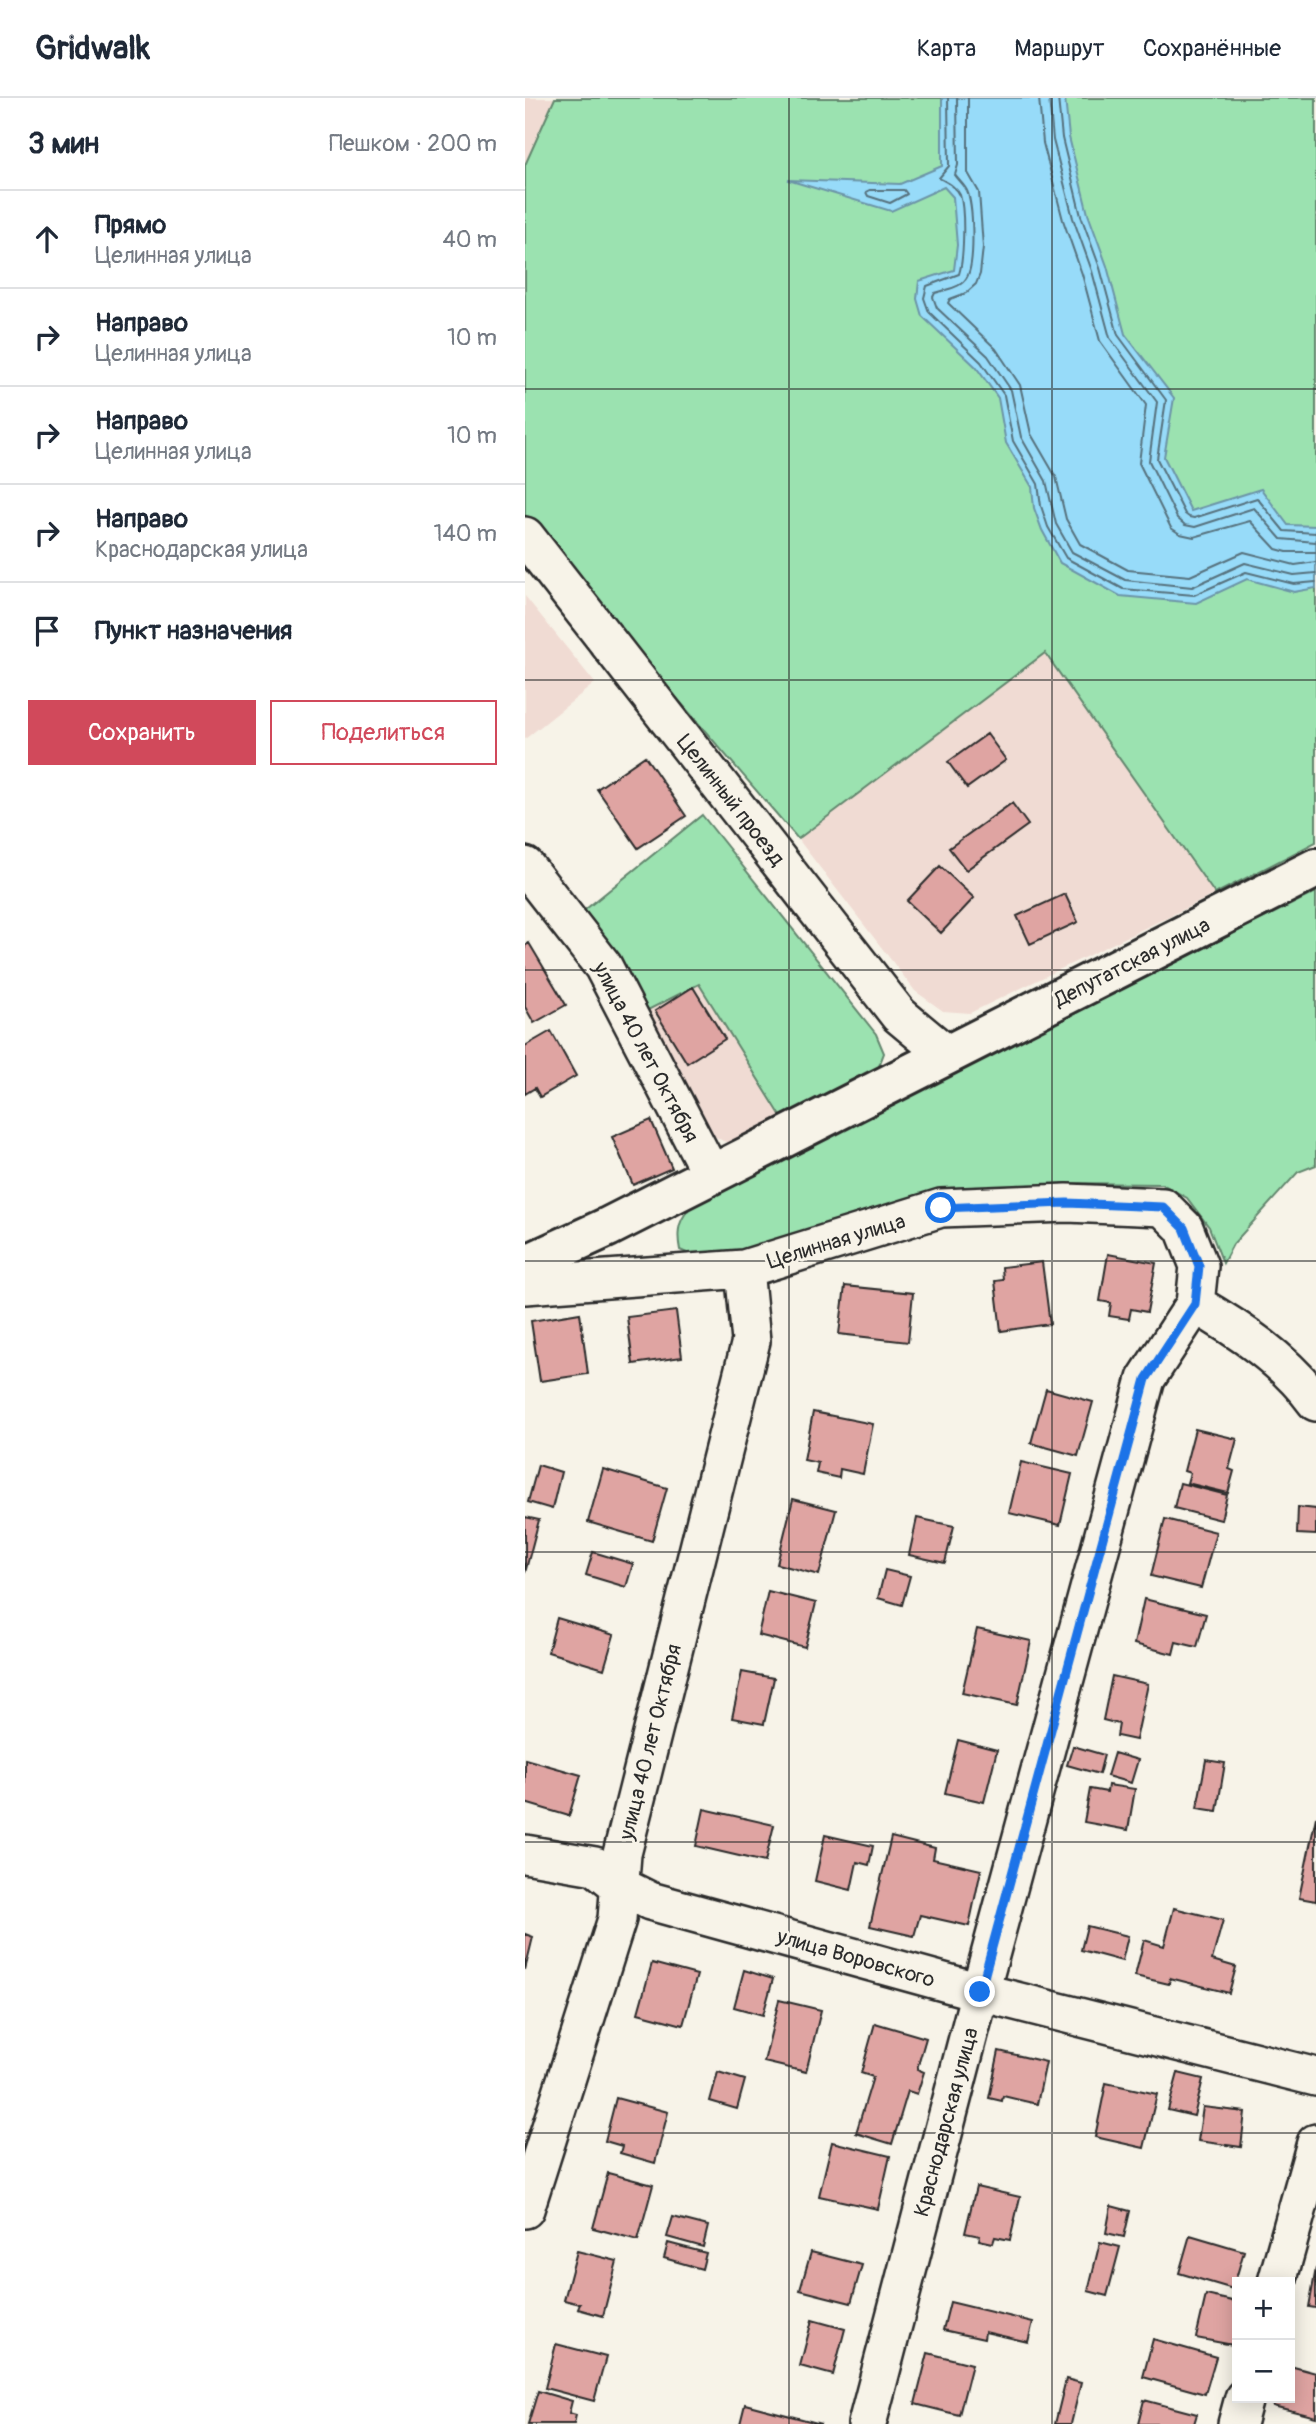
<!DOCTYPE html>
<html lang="ru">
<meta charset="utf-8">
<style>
body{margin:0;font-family:Pangolin,sans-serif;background:#f6f6f7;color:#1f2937}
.controls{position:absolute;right:21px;bottom:21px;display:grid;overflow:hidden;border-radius:0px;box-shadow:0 4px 18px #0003}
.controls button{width:63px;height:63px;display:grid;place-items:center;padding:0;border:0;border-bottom:2px solid #e0e1e3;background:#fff;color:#1f2937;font:35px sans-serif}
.stop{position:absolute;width:21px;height:21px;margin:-16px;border:5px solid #1a73e8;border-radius:50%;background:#fff}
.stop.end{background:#1a73e8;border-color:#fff;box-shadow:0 2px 7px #0008}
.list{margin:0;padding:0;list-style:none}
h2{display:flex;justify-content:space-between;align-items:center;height:91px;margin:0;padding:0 28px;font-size:30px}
h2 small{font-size:23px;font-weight:400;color:#747a83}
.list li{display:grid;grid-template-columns:46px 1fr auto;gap:21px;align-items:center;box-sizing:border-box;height:98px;padding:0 28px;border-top:2px solid #e0e1e3}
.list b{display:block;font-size:26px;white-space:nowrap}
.list p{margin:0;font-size:23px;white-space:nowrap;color:#747a83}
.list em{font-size:23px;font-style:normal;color:#747a83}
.actions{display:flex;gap:14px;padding:21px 28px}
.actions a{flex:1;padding:16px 0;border:2px solid #d1495b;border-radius:0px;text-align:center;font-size:24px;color:#d1495b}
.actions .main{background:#d1495b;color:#fff}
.icon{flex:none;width:38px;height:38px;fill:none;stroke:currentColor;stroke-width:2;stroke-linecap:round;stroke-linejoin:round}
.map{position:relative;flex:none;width:791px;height:2326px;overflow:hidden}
header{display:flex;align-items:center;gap:42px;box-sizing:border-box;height:98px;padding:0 35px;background:#fff;border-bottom:2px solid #e0e1e3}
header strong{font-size:33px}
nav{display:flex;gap:38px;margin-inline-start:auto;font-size:24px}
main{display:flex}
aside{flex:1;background:#fff}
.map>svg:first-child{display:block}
.built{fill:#f0dbd3}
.green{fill:#9be2b0;stroke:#63866e;stroke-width:2}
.water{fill:#97dbf9;stroke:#6c95a7;stroke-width:2}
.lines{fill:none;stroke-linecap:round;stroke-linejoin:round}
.shore{stroke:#56717d;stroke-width:2}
.building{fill:#dfa4a2;stroke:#2b2b2b;stroke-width:2}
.minor-casing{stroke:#2b2b2b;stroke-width:42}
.tertiary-casing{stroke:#2b2b2b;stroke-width:44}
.minor{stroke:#f7f3e8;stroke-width:37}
.tertiary{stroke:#f7f3e8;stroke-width:38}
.route{stroke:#1a73e8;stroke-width:9}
.grid{fill:none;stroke:#2b2b2b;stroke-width:2;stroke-opacity:0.55}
.labels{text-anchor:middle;stroke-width:6;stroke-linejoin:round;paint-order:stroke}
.street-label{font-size:21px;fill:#2b2b2b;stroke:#f7f3e8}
</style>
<header>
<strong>Gridwalk</strong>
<nav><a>Карта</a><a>Маршрут</a><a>Сохранённые</a></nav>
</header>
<main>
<aside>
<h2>3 мин<small>Пешком · 200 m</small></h2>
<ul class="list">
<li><svg class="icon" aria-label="ahead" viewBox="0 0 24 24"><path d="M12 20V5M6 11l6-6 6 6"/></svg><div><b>Прямо</b><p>Целинная улица</p></div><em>40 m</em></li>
<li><svg class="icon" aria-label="right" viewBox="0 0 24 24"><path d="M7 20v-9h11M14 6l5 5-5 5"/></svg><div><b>Направо</b><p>Целинная улица</p></div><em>10 m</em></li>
<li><svg class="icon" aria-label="right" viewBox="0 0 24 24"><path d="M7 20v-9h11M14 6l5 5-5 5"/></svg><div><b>Направо</b><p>Целинная улица</p></div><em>10 m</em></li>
<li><svg class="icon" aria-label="right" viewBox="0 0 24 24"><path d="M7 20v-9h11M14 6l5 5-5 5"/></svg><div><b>Направо</b><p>Краснодарская улица</p></div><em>140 m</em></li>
<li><svg class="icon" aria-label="arrive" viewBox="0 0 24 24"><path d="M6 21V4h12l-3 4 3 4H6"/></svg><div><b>Пункт назначения</b></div></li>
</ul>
<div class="actions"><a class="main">Сохранить</a><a>Поделиться</a></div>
</aside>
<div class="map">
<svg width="791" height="2326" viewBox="0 0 791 2326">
<rect width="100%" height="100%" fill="#f7f3e8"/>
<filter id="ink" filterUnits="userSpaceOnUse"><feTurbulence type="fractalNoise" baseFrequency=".0143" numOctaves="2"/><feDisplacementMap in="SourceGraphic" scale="14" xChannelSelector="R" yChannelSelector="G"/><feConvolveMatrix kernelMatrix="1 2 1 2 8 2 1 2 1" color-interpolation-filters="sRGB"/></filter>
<g filter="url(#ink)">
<path class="built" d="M0,0H30L0,67Z
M0,498L70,585L0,641Z
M520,555L690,796L445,915L418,913L390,893L273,741Z
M174,886L259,1023L208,1046L198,1043L184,1035L117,915Z"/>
<path class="green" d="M30,0H791V744L690,796L520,555L273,741L119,562L0,417V67Z
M177,717L351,936L359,955L352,973L259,1023L174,886L117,915L56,815Z
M791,794V1067L773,1074L708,1146L698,1165L684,1129L662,1100L637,1086L544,1085L413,1094L190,1160L171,1159L155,1152C151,1132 154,1120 169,1106Z"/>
<path class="water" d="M417,0H540L544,39L563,116L582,168L600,236L649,300L639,359L666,413L736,391L763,427L791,428V490L769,494L722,481L671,505L595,498L535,465L517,432L509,410L507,389L481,345L473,300L451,269L397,218L392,201L394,183L429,172L432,147L428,99L419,89L366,113L263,82L375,86L417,68Z"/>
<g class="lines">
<path class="shore" d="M423,0L424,68L414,80C421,84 431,88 435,97C440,112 439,161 434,176L402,188L399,200L404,214L456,264L479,297L488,343L513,386L516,408L523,429L541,460L598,491L669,497L721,474L769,486L791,484
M432,0L433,67L430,77C434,83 441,88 443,95C448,111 451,170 440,182C434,190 419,192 410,195L408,199L412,210L463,258L486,292L496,339L521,383L531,426L547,454L600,482L667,489L720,465L769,477L791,475
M443,0V75L454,94L458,149L455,176L451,186L441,195L425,201L423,205L471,251L495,287L506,336L531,379L541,421L555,446L603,472L665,478L719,454L770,467L791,464
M514,0L518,45L538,122L557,176L575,243L621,307L614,365L646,430L655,436L669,439L725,423L751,451L762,454H791
M524,0L528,42L548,120L567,173L585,240L632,304L624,363L652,420L660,427L670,429L729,410L756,441L791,444
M533,0L537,40L556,118L575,170L593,237L641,302L632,361L660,416L664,419L669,420L732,400L759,433L791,435
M345,92H379L382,96L365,105L343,98L341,94Z"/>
</g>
<path class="building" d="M462,636L481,662L442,690L423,664Z
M120,658L161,718L113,750L72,691Z
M487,705L503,727L441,772L424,750Z
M415,768L449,800L416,835L382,803Z
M540,796L553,824L505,846L492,818Z
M4,845L41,907L9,925L0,909V848Z
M168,889L200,941L162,965L130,913Z
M26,933L51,978L15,999L10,990L0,996V948Z
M126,1022L147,1070L108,1087L87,1039Z
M583,1156L631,1165L622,1214L606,1211L604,1221L584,1218L586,1205L575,1203Z
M517,1164L525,1226L476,1233L470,1183L478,1182L477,1169Z
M320,1188L388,1195L383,1244L314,1236Z
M151,1213L157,1259L108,1266L102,1219Z
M55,1215L63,1276L15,1283L6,1223Z
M521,1291L568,1304L553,1358L506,1345Z
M288,1314L348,1326L338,1376L315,1371L314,1380L291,1375L293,1365L279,1362Z
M670,1331L712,1341L704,1371L709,1373L703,1395L662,1385L665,1375L659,1373Z
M496,1364L547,1376L535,1427L484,1415Z
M13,1367L36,1374L27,1411L3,1404Z
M78,1371L142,1390L127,1443L63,1424Z
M655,1385L702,1397L696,1422L649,1410Z
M268,1401L311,1412L294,1477L252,1466Z
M773,1409L791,1411V1437L772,1436Z
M0,1419L14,1422L0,1475Z
M392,1420L429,1428L420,1465L384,1457Z
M640,1421L691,1434L676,1490L626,1478Z
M68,1454L108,1466L101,1489L61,1477Z
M360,1472L385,1478L377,1507L353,1500Z
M243,1493L291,1505L280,1549L233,1537Z
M619,1501L681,1516L672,1549L651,1544L648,1556L609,1546Z
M32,1520L89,1537L79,1571L23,1554Z
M452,1531L506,1543L492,1607L437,1595Z
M217,1574L249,1580L239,1626L207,1620Z
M587,1578L623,1586L611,1642L592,1638L594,1626L578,1622Z
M433,1642L472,1652L459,1704L420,1695Z
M548,1648L579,1657L574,1676L542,1667Z
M589,1655L613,1662L606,1685L582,1678Z
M0,1661L56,1677L44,1718L0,1705Z
M681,1662L700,1665L692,1713L672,1710Z
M583,1687L610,1691L603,1732L559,1724L565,1691L582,1694Z
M179,1711L249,1727L240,1764L171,1748Z
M791,1719V1803L774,1800Z
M300,1737L348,1748L344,1767L332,1764L326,1792L290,1783Z
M366,1739L410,1750L408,1761L456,1772L444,1828L395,1817L389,1838L345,1828Z
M649,1810L698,1822L687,1862L711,1869L704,1895L645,1880L644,1886L610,1878L619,1842L639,1848Z
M562,1828L603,1838L597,1863L556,1852Z
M0,1836L8,1839L0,1872Z
M127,1865L172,1877L158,1927L113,1915Z
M219,1872L248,1881L238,1917L209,1909Z
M254,1902L296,1912L281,1974L239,1964Z
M350,1925L401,1940L392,1971L399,1974L392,1996L383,1993L367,2046L331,2035L348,1979L336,1975Z
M474,1953L521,1964L512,2006L478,1998L477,2003L464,2000Z
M193,1974L220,1982L212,2011L185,2003Z
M653,1975L678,1981L669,2018L643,2012Z
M581,1985L632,1996L619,2050L570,2039Z
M91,2000L143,2014L130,2065L95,2055L97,2048L80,2043Z
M678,2009L720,2014L716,2049L673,2043Z
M307,2044L365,2058L353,2111L294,2098Z
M83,2075L128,2087L113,2142L68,2130Z
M451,2089L495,2099L485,2142L470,2139L468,2145L454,2142L455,2138L440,2135Z
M586,2108L605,2113L599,2139L581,2135Z
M148,2119L183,2128L178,2149L142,2139Z
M665,2137L719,2153L708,2191L654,2175Z
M575,2144L595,2149L582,2198L563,2193Z
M143,2145L181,2155L177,2171L139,2160Z
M52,2153L92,2163L78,2218L53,2211L55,2206L39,2202Z
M286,2154L337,2167L326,2205L275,2192Z
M791,2170V2210L784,2209Z
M681,2197L712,2204V2227L708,2247L671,2240Z
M425,2204L508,2224L503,2244L460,2234L459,2241L418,2232Z
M287,2222L320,2231L308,2277L275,2268Z
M628,2241L691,2259L680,2296L618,2279Z
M31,2246L81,2259L69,2303L20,2290Z
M403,2255L447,2266L434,2317L390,2306Z
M765,2268L791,2275V2319L748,2308L750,2300H765Z
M541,2281L556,2285L546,2326H530Z
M13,2293L47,2303L44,2315L51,2317L49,2326H3Z
M619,2302L672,2316L669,2326H613Z
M220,2306L296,2326H215Z"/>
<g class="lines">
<g class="minor-casing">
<path id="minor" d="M0,438L374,917L422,957
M0,768L78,868L186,1076
M0,1187L219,1171L416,1110L542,1105L638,1109L659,1130L674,1168L670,1206L621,1281L455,1894L342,2326
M670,1206C715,1232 760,1262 791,1304
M0,1756L70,1768L95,1788L125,1803L455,1894L791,1979
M0,2111L92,1821L97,1756L226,1243L219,1171
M752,2184L791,2045
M712,2326L719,2300"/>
</g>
<g class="tertiary-casing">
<path id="tertiary" d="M0,1167L83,1129L791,770"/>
</g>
<use href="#minor" class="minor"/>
<use href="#tertiary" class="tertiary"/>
</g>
</g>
<g class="lines" filter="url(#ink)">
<path class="route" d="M416,1110L542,1105L638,1109L659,1130L674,1168L670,1206L621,1281L455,1894"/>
</g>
<path class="grid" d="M264,0V2326M527,0V2326M0,291H791M0,582H791M0,872H791M0,1163H791M0,1454H791M0,1744H791M0,2035H791"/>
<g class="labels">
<g class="street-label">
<text transform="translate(206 702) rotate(52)" y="7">Целинный проезд</text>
<text transform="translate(607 864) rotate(-27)" y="7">Депутатская улица</text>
<text transform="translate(121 954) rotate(62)" y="7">улица 40 лет Октября</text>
<text transform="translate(311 1143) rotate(-17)" y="7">Целинная улица</text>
<text transform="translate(125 1644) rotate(-76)" y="7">улица 40 лет Октября</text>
<text transform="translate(331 1860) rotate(16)" y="7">улица Воровского</text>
<text transform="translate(421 2024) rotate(-75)" y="7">Краснодарская улица</text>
</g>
</g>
</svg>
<div class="controls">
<button>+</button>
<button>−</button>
</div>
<div class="stop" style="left:416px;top:1110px"></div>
<div class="stop end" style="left:455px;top:1894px"></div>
</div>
</main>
